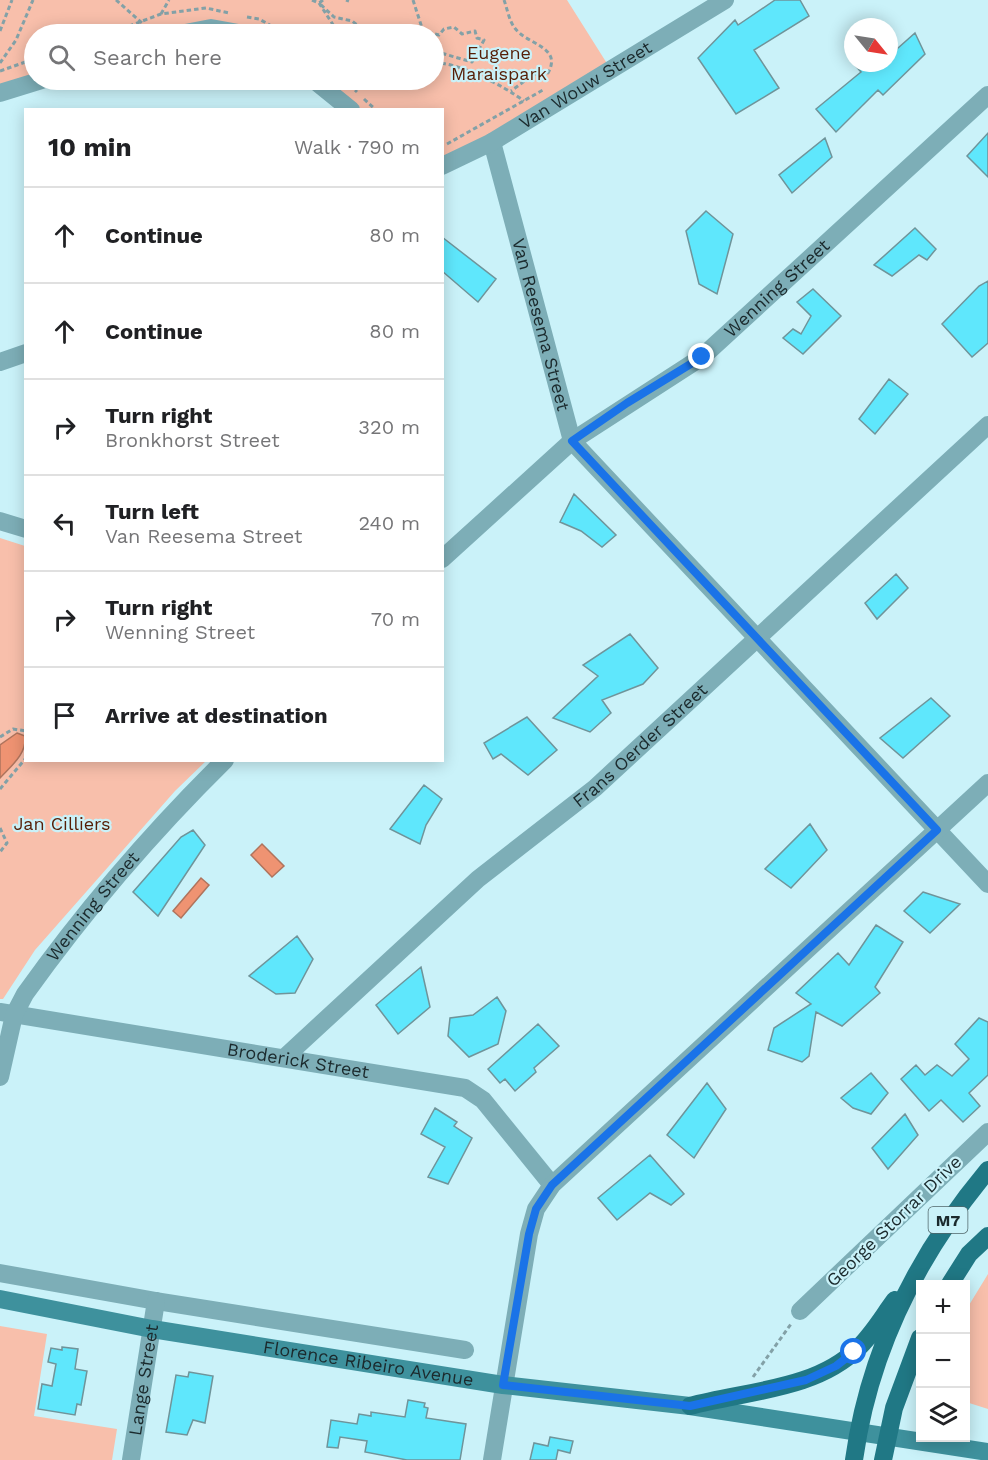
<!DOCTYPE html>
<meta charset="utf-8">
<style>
body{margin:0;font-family:"Work Sans",sans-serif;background:#f2f2f2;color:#202124}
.controls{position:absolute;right:18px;bottom:18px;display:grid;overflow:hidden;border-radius:0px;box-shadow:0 3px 15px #0003}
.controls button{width:54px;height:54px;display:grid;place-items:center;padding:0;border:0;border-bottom:2px solid #e0e0e0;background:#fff;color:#202124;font:30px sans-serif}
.compass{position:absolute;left:844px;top:18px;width:54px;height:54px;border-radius:50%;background:#fff;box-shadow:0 3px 15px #0003;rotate:120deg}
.stop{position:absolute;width:18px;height:18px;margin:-14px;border:4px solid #1a73e8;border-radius:50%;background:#fff}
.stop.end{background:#1a73e8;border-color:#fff;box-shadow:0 2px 6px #0008}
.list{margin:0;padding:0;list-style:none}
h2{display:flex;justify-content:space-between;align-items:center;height:78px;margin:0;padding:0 24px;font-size:26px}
h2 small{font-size:20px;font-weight:400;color:#757577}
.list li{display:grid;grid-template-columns:39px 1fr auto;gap:18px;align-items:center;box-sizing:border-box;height:96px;padding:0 24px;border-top:2px solid #e0e0e0}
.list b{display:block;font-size:22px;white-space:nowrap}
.list p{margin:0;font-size:20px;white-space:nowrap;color:#757577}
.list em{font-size:20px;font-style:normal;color:#757577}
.icon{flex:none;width:33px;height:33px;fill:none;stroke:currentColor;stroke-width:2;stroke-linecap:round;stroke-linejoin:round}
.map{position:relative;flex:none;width:988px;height:1460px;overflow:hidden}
.search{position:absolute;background:#fff;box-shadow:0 3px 15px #0003;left:24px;top:24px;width:420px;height:66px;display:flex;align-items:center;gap:15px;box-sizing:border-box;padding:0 21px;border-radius:33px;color:#757577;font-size:22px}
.panel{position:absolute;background:#fff;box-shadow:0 3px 15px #0003;left:24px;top:108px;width:420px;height:654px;border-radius:0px}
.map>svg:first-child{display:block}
.green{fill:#f8bfab}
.water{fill:#ef9372;stroke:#af745d;stroke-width:1.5}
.building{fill:#5fe7fc;stroke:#6f949a;stroke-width:1.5}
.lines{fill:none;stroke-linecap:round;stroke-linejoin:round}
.path{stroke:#83a1a7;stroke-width:3;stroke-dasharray:4.5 3;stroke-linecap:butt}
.street{stroke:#7daeb7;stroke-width:18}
.secondary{stroke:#3e919d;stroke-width:18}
.primary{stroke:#207885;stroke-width:18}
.route{stroke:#1a73e8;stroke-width:8}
.labels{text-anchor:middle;stroke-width:4.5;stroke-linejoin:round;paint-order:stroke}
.shield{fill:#caf2f9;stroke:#50666a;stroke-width:1.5}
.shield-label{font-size:16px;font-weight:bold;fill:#1b2a2d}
.park-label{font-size:18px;fill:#561e06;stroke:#caf2f9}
.street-label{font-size:18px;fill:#1b2a2d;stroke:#caf2f9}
</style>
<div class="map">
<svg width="988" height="1460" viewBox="0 0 988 1460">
<rect width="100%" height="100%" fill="#caf2f9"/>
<path class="green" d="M0,0H567L613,73L443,168L442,110L352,109L316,80H434V34H34V75L0,86Z
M0,538L25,546L26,760L206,761L175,791L35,950L3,999H0Z
M988,1274V1409L966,1402V1310Z
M0,1326L47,1334L34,1416L117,1429L112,1460H0Z"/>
<path class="water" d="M17,733L25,736C27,754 11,766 0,778V745Z
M262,844L284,866L272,877L251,855Z
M201,878L209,885L181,918L173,911Z"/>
<path class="building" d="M775,0H800L809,16L754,50L779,88L736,114L698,58L735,20L738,25Z
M915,33L925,54L883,95L878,90L836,132L816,109L861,72L853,63H889V56Z
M988,133V177L967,156Z
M825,138L832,157L792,193L779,175Z
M706,211L733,234L717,294L699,284L686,231Z
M915,228L936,249L927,260L919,255L892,276L874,265Z
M442,237L496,279L478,302L442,271Z
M988,281V343L972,357L942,324L979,286Z
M813,289L841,316L803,354L783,338L793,329L801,334L811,316L797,302Z
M889,379L908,394L875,434L859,419Z
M574,494L616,535L602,547L581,531L560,522Z
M896,574L908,588L877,619L865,603Z
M630,634L658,668L643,684L602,700L611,713L590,732L553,718L598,676L583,665Z
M931,698L950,716L903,758L880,738Z
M527,717L557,750L528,775L501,754L493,759L484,743Z
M424,785L442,799L426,825L420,844L390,829Z
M810,824L827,850L791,888L765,869Z
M193,830L205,845L158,916L133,892L181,837Z
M923,892L960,904L930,933L904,911Z
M876,925L903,942L875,987L880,993L842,1026L816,1012L809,1056L802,1062L768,1050L774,1028L811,1004L796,993L838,953L849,965Z
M297,936L313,959L295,993L276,994L249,976Z
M421,967L430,1007L398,1034L376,1005Z
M497,997L506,1011L498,1044L469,1057L448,1036L450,1018L473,1015Z
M979,1018L988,1022V1075L969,1093L980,1106L963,1122L941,1100L929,1111L901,1079L916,1065L925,1075L937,1065L952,1076L969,1059L955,1044Z
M538,1024L559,1046L534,1068L536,1072L515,1091L505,1079L500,1083L488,1069Z
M871,1073L888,1093L871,1114L853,1108L841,1098Z
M707,1083L726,1109L694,1158L667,1135Z
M435,1108L457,1122L454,1126L472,1138L448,1184L428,1177L445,1147L421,1134Z
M905,1114L918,1135L888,1169L872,1148Z
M650,1155L684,1194L671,1205L650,1193L617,1220L598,1198Z
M62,1347L78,1349L75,1369L87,1371L81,1405L77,1404L75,1415L38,1409L42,1384L52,1386L56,1364L48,1362L51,1348L62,1350Z
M189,1372L213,1376L205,1423L193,1420L187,1435L166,1432L176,1375L188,1377Z
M408,1400L425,1403L424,1407L428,1408L426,1418L466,1424L460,1460H407L365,1452L367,1441L340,1437L338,1448L327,1447L331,1420L357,1424L359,1414L371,1416V1412L405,1417Z
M550,1437L573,1441L570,1453L558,1450L556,1460H530L534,1443L548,1446Z"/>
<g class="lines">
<path class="path" d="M116,0L142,23
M312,0L319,3L339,34
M323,0L319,3L334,17L352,21L364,30L407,27L423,31
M346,0L349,1
M413,0L423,31L439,35L444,29L454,27L462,34L475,31L477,38L484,40L472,62L434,51
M504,0C507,8 509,20 514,27C526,45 563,46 548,73L534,74L511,91
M161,14L169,0
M247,17L259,19L286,34
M0,31L12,0
M108,34L161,14L206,8L229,13
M0,63L16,40L33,0
M434,63C459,62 504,86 524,101
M0,71L34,59
M344,80L357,92
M361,80L389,89L400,81
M364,99L376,110
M447,144L543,90
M0,737L13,729L26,731
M0,789L26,758
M0,828L7,843L0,852
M753,1377L791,1324"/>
<g class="street">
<path d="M180,34L211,28L244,34"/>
<path d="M314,80L351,110"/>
<path d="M0,93L42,80"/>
<path id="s1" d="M492,142L572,441L988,884"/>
<path id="s2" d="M442,166L492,142L725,0"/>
<path d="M0,362L26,353"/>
<path d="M0,521L26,529"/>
<path id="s3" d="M442,559L572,441L702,357L988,95"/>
<path id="s4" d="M0,1012L465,1088L483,1100L552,1185"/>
<path id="s5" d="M284,1058L478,879L595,788L988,425"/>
<path id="s6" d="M0,1077L14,1015L25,994C85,910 151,833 225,760"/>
<path d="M0,1273L156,1301L465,1350"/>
<path d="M800,1311L988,1132"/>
<path id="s7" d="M131,1460L156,1301"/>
<path d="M492,1460L529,1234L536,1209L552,1185L988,783"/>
</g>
<path class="secondary" id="s8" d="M0,1299L152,1329L503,1385L690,1406L988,1452"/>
<path class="primary" d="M950,1284L969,1254L988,1236
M690,1406C745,1391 816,1390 858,1348C872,1335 883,1316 895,1300
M854,1460C869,1351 918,1254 988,1170
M883,1460L894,1408L920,1338"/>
</g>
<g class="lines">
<path class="route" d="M702,357L627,403L572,441L937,830L552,1185L536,1209L529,1234L503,1385L690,1406L806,1380L836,1366L854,1352"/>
</g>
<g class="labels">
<rect class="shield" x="928.5" y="1207" width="39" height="26" rx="4.5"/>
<g class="shield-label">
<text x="948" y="1226">M7</text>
</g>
<g class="park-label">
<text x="499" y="59">Eugene<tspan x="499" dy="21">Maraispark</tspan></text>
<text x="62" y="830">Jan Cilliers</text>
</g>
<g class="street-label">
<text dy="6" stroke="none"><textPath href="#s2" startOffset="165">Van Wouw Street</textPath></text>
<text dy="6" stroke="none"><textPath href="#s3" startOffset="432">Wenning Street</textPath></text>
<text dy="6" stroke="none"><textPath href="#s1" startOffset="189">Van Reesema Street</textPath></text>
<text dy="6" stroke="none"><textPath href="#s5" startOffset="474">Frans Oerder Street</textPath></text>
<text dy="6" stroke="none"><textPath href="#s6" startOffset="198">Wenning Street</textPath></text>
<text dy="6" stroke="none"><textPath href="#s4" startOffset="302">Broderick Street</textPath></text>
<text transform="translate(894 1221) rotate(-44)" y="6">George Storrar Drive</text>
<text dy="6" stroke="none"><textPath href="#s8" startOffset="374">Florence Ribeiro Avenue</textPath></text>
<text dy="6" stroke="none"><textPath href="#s7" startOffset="81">Lange Street</textPath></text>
</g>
</g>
</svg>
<div class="controls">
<button>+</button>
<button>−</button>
<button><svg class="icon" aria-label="layers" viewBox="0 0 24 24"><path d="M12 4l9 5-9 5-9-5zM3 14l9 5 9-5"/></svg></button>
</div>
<svg class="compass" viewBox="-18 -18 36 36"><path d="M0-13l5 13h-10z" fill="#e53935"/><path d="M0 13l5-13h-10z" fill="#757577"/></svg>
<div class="stop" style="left:854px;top:1352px"></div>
<div class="stop end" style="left:702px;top:357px"></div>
<div class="search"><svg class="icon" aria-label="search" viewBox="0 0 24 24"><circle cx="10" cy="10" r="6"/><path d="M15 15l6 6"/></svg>Search here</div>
<section class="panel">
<h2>10 min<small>Walk · 790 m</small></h2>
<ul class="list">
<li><svg class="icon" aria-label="ahead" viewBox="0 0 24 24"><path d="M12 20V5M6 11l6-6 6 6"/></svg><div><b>Continue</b></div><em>80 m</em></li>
<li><svg class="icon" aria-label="ahead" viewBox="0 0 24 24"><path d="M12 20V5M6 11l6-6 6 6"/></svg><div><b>Continue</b></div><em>80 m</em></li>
<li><svg class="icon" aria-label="right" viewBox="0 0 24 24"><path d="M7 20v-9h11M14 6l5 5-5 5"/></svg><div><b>Turn right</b><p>Bronkhorst Street</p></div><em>320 m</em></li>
<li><svg class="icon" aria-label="left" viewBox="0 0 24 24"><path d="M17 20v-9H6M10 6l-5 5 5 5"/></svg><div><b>Turn left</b><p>Van Reesema Street</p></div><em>240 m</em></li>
<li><svg class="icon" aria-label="right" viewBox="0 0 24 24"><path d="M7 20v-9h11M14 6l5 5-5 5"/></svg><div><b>Turn right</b><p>Wenning Street</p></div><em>70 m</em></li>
<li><svg class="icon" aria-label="arrive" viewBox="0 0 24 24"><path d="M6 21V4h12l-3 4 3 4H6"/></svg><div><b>Arrive at destination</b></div></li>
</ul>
</section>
</div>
